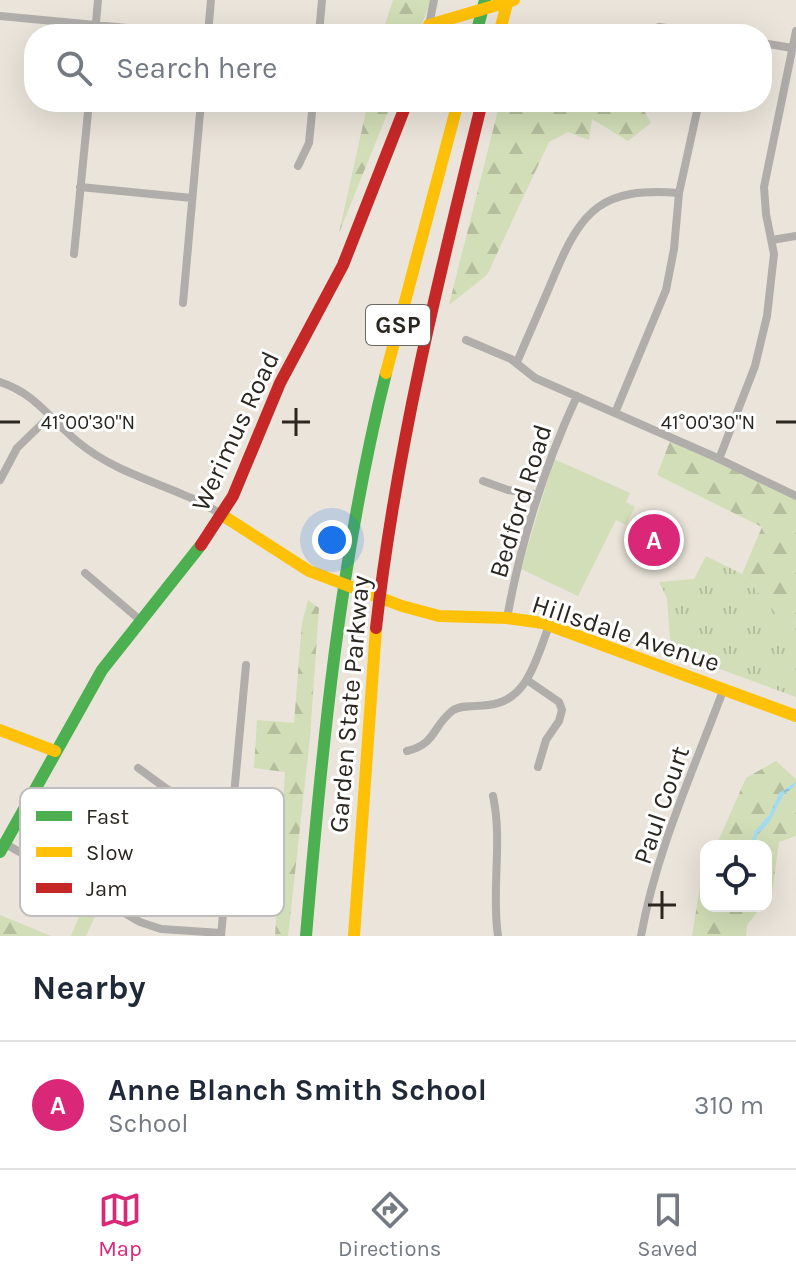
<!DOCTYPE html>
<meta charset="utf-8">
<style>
body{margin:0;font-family:Karla,sans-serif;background:#f2f2f3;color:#1f2937}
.controls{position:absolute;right:24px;bottom:24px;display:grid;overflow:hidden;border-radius:16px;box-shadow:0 8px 32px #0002}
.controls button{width:72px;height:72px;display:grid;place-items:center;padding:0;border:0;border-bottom:2px solid #e0e1e3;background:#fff;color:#1f2937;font:40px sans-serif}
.you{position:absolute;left:332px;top:540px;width:28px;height:28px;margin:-20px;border:6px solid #fff;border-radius:50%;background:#1a73e8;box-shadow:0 0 0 12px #1a73e833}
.badge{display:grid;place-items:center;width:52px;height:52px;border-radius:50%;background:#db2777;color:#fff;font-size:26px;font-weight:700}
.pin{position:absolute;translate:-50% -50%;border:4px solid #fff;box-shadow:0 2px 8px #0006}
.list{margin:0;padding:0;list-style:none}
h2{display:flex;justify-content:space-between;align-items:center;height:104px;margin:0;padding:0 32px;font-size:34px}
h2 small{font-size:26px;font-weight:400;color:#747a83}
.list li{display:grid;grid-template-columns:52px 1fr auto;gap:24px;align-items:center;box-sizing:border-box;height:128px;padding:0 32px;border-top:2px solid #e0e1e3}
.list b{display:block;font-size:30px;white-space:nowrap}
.list p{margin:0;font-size:26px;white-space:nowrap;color:#747a83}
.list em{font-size:26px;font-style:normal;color:#747a83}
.icon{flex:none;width:44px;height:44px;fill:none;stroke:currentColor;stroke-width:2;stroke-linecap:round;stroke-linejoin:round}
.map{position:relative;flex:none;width:796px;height:936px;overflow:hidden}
.search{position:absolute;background:#fff;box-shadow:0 8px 32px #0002;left:24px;right:24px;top:24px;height:88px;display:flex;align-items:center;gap:20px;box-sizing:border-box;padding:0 28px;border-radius:32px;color:#747a83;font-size:30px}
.sheet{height:232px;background:#fff}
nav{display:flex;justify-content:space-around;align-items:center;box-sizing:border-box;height:112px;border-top:2px solid #e0e1e3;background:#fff;font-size:22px;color:#747a83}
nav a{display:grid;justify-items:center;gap:4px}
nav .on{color:#db2777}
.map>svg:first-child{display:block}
.forest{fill:url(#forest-firs)}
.park{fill:url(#park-tufts)}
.garden{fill:#d1deb7}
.water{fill:url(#water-ripples)}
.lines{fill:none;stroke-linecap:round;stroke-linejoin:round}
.street{stroke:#b0adaa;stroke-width:8}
.fast{stroke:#4caf50;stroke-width:12}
.slow{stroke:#ffc107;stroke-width:12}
.jam{stroke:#c62828;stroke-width:12}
.ticks{fill:none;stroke:#2b2720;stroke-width:3}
.labels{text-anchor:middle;stroke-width:6;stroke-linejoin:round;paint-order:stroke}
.shield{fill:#fff;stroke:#6b6863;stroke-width:2}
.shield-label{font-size:24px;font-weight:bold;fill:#2b2720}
.street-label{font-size:26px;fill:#2b2720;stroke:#fff}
.key{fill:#fff;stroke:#bfbebc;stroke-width:2}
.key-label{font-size:22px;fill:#2b2720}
.ticks-label{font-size:20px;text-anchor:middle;fill:#2b2720;stroke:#fff;stroke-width:6;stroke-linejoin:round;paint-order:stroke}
</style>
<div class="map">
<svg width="796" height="936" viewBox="0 0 796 936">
<defs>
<pattern id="forest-firs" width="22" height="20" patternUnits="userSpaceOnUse" patternTransform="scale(2)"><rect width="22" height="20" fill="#d1deb7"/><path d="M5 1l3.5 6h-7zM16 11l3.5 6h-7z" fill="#b4be9d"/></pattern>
<pattern id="park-tufts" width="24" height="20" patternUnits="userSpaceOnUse" patternTransform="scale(2)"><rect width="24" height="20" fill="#d1deb7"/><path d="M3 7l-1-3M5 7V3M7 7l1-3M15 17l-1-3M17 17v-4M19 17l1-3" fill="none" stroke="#b4be9d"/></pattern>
<pattern id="water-ripples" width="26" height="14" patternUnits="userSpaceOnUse" patternTransform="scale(2)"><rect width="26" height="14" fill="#a3dcf2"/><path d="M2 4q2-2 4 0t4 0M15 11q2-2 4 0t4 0" fill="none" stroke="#8cbdcf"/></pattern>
</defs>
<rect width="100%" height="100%" fill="#eae4da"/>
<path class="forest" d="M393,0H431L418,34H382Z
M368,102H392L339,233Z
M500,102H578L600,111L618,102L642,107L651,123L628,141L592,119L589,140L568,132L549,142L487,275L449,305Z
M672,436L796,493V622L786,625L742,574L762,527L657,475Z
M308,600L319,608L310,737L288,936H275L285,772L254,768L257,720L294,723L302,623Z
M776,761L796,779V836L779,842L772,893L766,900V846H716L746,778Z
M104,830L128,842L86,936H71L96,875L85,867Z
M706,870V906H762L747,925L746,936H692L701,880Z
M0,915L51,936H0Z"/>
<path class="park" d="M706,556L742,574L786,625L796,622V697L671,651L667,598L659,582L694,579Z"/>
<path class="garden" d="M554,459L630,493L626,502L635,507L626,525L616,520L578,596L521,569Z"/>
<path class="water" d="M796,782L794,787L784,794L769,823L757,835L755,846H750L755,831L770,814L779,793Z"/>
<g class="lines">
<path class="street" d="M0,16L191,34
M429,25L434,0
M95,34L98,0
M208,34L211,0
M319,34L322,0
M638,34L659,27L712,34
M762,43L792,48
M298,166L309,143L313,102
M80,187L192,198
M772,240L796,236
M74,254L89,102
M183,303L201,102
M466,340L511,359L535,378L713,456L796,496
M517,362C529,334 542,305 554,276C582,209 602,187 679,193
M0,382C35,393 51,420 78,442C123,479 177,485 222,515
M615,413L666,290L674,249L679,193L699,102
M719,459L755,366L767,316L774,254L766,214L764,187L796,31
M0,480L17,448L50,416
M483,481L508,490L538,495
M85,573L140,620
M507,618C521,541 544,467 577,396
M527,680L559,702L562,710L559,721L546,740L538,767
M407,751C436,744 432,727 452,711C461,704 477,707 488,705C528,702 537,656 549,626
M138,768C167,788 195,816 233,811
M493,796C503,842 491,890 498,936
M4,843L140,922L161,929L221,933
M221,936L246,665
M641,936C656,851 694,769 724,688"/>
<path class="fast" d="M476,34L485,0
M0,852L102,670L201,545
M306,936C322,746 340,558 386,373"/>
<path class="slow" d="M427,34L429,25L514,0
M499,34L508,0
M386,373L458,102
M222,515L309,571L402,606L439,616L507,618L543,623L796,716
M0,730L55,751
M354,936L376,628"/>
<path class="jam" d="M201,545L233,496L280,383L343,265L407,102
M376,628C396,449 439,276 482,102"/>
</g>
<path class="ticks" d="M296,408V436M0,422H20M282,422H310M776,422H796M662,891V919M648,905H676"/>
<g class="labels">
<rect class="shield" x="366" y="305" width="64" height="40" rx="6"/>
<g class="shield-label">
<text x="398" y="333">GSP</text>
</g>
<g class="street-label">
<text transform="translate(235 431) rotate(-65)" y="9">Werimus Road</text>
<text transform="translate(520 501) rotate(-73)" y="9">Bedford Road</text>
<text transform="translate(626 633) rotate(18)" y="9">Hillsdale Avenue</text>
<text transform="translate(349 704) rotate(-85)" y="9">Garden State Parkway</text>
<text transform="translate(661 805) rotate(-71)" y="9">Paul Court</text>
</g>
</g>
<rect x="20" y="788" width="264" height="128" rx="12" class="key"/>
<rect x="36" y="811" width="36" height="10" fill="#4caf50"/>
<rect x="36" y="847" width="36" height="10" fill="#ffc107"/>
<rect x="36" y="883" width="36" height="10" fill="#c62828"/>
<g class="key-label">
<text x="86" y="824">Fast</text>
<text x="86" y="860">Slow</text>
<text x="86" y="896">Jam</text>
</g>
<g class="ticks-label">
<text x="88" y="429">41°00'30"N</text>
<text x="708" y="429">41°00'30"N</text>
</g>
</svg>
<div class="controls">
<button><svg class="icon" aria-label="locate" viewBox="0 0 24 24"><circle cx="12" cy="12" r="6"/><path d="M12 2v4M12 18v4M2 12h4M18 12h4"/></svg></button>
</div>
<div class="you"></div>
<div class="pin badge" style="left:654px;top:540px">A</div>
<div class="search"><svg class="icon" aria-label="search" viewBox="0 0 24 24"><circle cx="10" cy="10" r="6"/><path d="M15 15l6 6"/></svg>Search here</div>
</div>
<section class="sheet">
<h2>Nearby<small></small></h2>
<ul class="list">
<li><span class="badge">A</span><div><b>Anne Blanch Smith School</b><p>School</p></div><em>310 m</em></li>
</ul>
</section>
<nav>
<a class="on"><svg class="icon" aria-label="map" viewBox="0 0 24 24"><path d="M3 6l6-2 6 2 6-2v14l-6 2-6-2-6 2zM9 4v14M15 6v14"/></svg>Map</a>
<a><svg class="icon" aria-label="directions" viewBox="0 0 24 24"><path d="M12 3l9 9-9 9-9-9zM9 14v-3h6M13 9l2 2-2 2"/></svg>Directions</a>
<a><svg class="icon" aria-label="saved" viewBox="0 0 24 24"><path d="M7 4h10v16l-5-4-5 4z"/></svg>Saved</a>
</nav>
